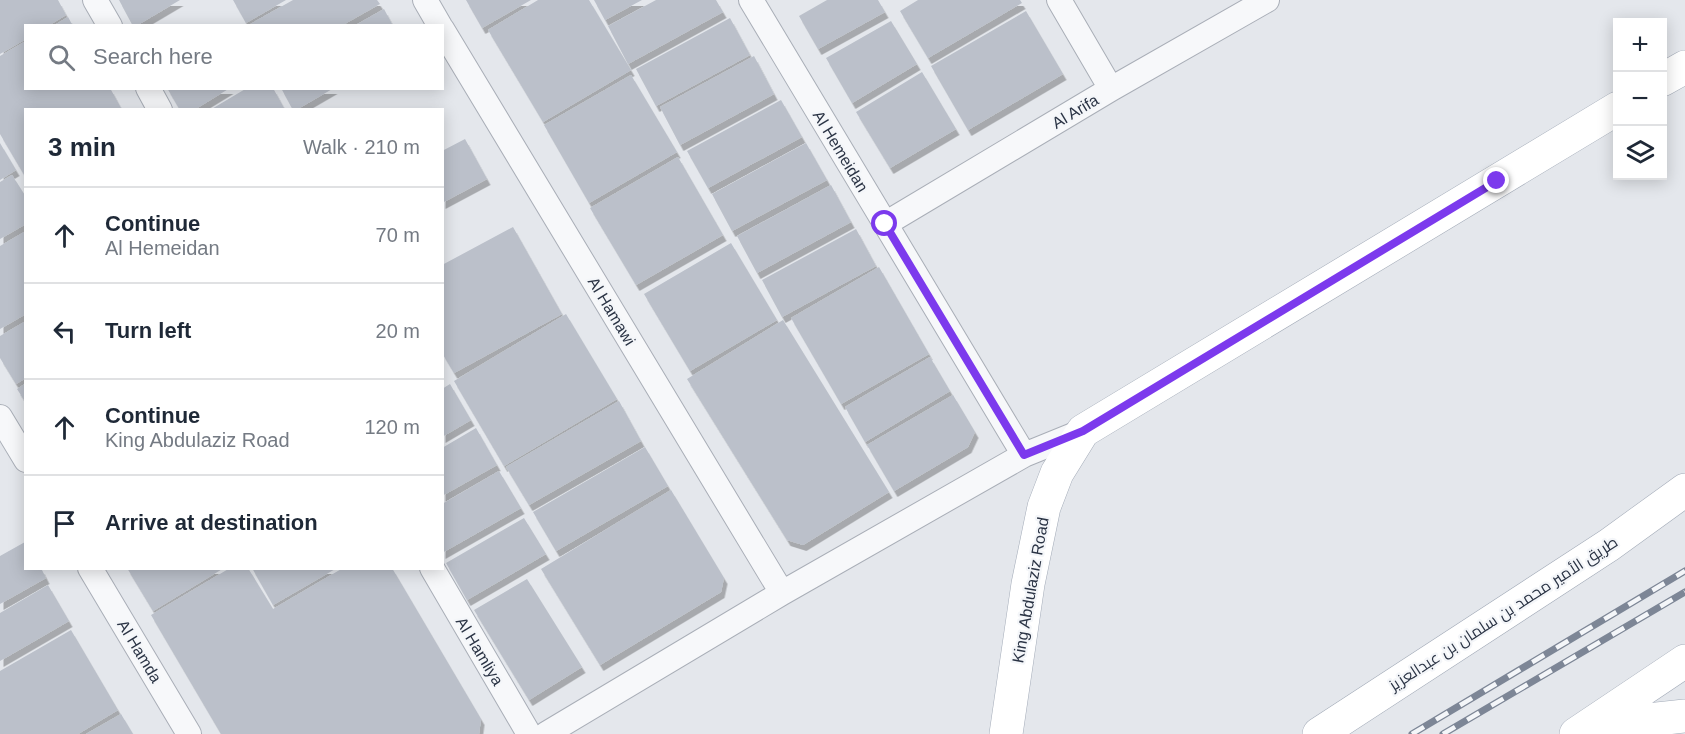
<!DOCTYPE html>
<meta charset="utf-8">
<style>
body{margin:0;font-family:Arial,Cairo,sans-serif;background:#f2f2f3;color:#1f2937}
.controls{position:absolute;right:18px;top:18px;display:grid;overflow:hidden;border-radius:0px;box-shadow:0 3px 15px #0003}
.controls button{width:54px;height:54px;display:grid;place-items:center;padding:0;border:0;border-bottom:2px solid #e0e1e3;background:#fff;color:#1f2937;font:30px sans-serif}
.stop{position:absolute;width:18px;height:18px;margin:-14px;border:4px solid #7c3aed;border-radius:50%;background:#fff}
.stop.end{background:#7c3aed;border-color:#fff;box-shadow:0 2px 6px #0008}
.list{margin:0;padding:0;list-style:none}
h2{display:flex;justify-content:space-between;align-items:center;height:78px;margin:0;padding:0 24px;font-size:26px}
h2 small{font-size:20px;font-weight:400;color:#747a83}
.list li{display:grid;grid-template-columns:39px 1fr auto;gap:18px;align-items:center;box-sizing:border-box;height:96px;padding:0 24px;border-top:2px solid #e0e1e3}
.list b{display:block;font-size:22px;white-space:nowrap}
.list p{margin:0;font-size:20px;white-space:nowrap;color:#747a83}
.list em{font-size:20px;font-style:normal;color:#747a83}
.icon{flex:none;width:33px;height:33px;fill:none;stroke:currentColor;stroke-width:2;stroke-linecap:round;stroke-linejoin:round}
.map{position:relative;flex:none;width:1685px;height:734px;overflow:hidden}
.search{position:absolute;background:#fff;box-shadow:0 3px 15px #0003;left:24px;top:24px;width:420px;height:66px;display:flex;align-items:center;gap:15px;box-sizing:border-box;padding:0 21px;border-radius:0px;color:#747a83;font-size:22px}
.panel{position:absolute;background:#fff;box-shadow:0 3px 15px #0003;left:24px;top:108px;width:420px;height:462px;border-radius:0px}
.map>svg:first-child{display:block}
.building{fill:#bbc0ca;filter:url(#shadow)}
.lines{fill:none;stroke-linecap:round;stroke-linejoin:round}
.minor-casing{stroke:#a9aeb7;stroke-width:26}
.primary-casing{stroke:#a3abb8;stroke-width:34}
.minor{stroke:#f7f8fa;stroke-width:24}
.primary{stroke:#fff;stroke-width:33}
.rail-casing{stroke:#7d8696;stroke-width:7}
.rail{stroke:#f4f6f9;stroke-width:4.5;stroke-dasharray:14;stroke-linecap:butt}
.route{stroke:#7c3aed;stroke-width:8}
.labels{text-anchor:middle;stroke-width:4.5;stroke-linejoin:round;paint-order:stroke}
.street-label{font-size:16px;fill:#2b3445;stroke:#f4f6f9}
</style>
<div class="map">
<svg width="1685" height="734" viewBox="0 0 1685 734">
<defs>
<filter id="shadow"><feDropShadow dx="3.5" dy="6" stdDeviation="0" flood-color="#0004"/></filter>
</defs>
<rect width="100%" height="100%" fill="#e4e7ec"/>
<path class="building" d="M0,0H58L66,15L48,26H26V39L0,54Z
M119,0H180L136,26H133Z
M233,0H286L246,23Z
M293,0H377L380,4L341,26H247Z
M466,0H531L482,28Z
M538,0H589L631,70L543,122L488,30Z
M594,0H642L605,20Z
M656,0H716L723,12L628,64L608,26Z
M827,0H878L885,12L818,49L799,16Z
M918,0H1020L1022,3L928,58L900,11Z
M384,9L393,26H354Z
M1026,11L1063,74L968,130L931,66Z
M68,17L73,26H53Z
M730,18L750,55L656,106L636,69Z
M891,21L917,64L852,103L826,58Z
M26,41V88H110L122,110H26V178L0,134V56Z
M754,56L774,94L680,145L660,107Z
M922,72L956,129L890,168L856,112Z
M631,75L677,152L589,203L544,125Z
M167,88H230L194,110H180Z
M247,88H273L285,110H210Z
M281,88H334L296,110H293Z
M781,100L802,137L708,188L687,151Z
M465,139L487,179L442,203V151Z
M0,143L16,170L0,180Z
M806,143L827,180L732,231L712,194Z
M678,157L723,235L636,285L590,208Z
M12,175L26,197V224L0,239V182Z
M831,185L851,222L757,273L737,236Z
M513,227L562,314L454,373L442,353V265Z
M856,229L876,266L782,317L762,280Z
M26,231V314L0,329V246Z
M731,243L777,320L690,371L644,294Z
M879,267L929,354L841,404L791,318Z
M566,314L617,399L504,466L454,381Z
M783,320L889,492L803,545L787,540L687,379Z
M26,321V378L16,384L0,358V336Z
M930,357L950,391L865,442L845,407Z
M26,383V403L17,389Z
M450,384L471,420L442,437V389Z
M953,395L975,432L968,447L894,491L867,445Z
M619,401L641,441L529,505L506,467Z
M476,428L497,465L442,496V448Z
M645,447L668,486L556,551L533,512Z
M499,471L521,508L442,553V504Z
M671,490L724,578L721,592L600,665L541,569Z
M524,518L546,554L467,600L446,563Z
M25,542L26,568H41L46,578L0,604V556Z
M127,568H224L153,611Z
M230,568H248L273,609L343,568H392L481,719L479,734H221L151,615Z
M252,568H337L273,605Z
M527,579L582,667L529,700L474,610Z
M48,585L69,621L0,661V613Z
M71,630L118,710L78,734H0V671Z
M121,714L133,734H86Z"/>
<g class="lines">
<g class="minor-casing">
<path id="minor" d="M95,0L110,26
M425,0L440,26
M751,0L1024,455
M1059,0L1111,89
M442,29L782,593
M148,88L160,110
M885,224L1111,89L1267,0
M0,417L26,460
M90,568L189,734
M432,568L529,734
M546,734L782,593L1024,455L1083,431"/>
</g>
<g class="primary-casing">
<path id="primary" d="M1662,80L1685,67
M1592,726L1685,716
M1006,734L1028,584L1044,507L1057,473L1083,431L1618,108
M1319,734L1609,545L1685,490
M1576,734L1685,661"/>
</g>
<use href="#minor" class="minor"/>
<use href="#primary" class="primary"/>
<g class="rail-casing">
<path id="rail" d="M1412,734L1685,571
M1443,734L1685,592"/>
</g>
<use href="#rail" class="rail"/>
</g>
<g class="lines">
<path class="route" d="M885,224L1024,455L1083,431L1497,181"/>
</g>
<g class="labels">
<g class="street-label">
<text transform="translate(1075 111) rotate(-31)" y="6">Al Arifa</text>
<text transform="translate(841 151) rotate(59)" y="6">Al Hemeidan</text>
<text transform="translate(612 311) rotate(59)" y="6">Al Hamawi</text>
<text transform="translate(1030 590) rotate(-80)" y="6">King Abdulaziz Road</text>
<text transform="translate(1503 613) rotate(-33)" y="6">طريق الأمير محمد بن سلمان بن عبدالعزيز</text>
<text transform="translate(140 651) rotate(59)" y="6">Al Hamda</text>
<text transform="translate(480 651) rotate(59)" y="6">Al Hamliya</text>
</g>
</g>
</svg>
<div class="controls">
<button>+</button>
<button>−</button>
<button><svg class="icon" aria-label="layers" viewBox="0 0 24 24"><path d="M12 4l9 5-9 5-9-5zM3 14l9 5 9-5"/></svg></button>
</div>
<div class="stop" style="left:885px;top:224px"></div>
<div class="stop end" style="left:1497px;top:181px"></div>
<div class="search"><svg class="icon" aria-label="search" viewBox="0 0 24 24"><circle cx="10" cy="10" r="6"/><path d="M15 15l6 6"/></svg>Search here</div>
<section class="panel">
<h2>3 min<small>Walk · 210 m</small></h2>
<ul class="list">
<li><svg class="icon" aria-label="ahead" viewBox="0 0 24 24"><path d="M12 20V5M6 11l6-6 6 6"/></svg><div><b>Continue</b><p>Al Hemeidan</p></div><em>70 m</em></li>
<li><svg class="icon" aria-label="left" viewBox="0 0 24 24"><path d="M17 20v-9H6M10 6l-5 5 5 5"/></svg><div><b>Turn left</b></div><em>20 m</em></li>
<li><svg class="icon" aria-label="ahead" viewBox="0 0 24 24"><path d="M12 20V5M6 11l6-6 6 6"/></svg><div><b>Continue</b><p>King Abdulaziz Road</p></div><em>120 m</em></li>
<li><svg class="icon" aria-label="arrive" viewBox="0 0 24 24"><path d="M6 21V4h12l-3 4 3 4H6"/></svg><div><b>Arrive at destination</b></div></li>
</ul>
</section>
</div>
